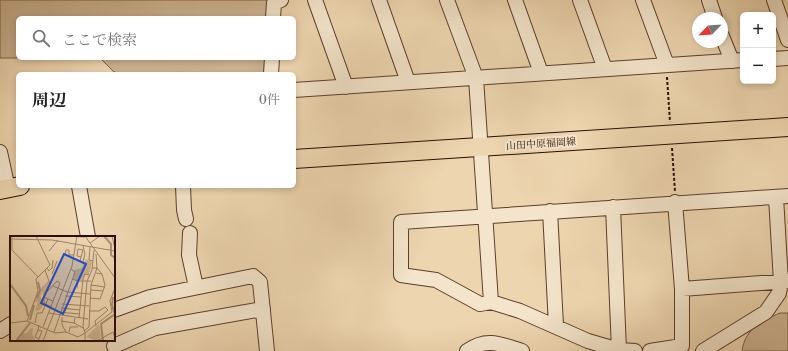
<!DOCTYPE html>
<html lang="ja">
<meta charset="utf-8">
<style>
body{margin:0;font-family:"Libre Caslon Text","Noto Serif JP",serif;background:#f2f2f2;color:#222}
.controls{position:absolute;right:12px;top:12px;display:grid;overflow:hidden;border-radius:6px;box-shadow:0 2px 6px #0003}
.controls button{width:36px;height:36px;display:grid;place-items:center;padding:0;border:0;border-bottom:1px solid #e0e0e0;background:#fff;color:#222;font:20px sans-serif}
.compass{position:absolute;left:692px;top:12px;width:36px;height:36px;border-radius:50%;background:#fff;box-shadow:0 2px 6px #0003;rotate:245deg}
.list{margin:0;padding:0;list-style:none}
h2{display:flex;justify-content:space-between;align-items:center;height:52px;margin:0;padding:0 16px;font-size:17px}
h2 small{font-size:13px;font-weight:400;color:#767676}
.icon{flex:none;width:22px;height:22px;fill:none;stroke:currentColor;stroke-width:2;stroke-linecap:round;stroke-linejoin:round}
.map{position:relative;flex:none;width:788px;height:351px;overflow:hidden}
.search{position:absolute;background:#fff;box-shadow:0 2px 6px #0003;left:16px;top:16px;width:280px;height:44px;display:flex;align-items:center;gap:10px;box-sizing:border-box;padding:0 14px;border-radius:6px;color:#767676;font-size:15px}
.panel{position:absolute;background:#fff;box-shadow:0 2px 6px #0003;left:16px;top:72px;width:280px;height:116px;border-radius:6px}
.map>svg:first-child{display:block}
.green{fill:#ccb391;stroke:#7c6048}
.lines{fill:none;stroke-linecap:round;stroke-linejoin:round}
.minor-casing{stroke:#5c3e2c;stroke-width:16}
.major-casing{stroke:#2b0c00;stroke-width:20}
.path{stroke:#2b0c00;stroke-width:2;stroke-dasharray:3 2;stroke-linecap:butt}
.minor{stroke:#f3e4cb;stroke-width:14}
.major{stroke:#edd5af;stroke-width:18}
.labels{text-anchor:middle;stroke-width:4;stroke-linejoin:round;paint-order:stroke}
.street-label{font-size:10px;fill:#2b0c00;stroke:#f3e4cb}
.inset-river{fill:none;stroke:#ab9174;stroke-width:2}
.inset-road{fill:none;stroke:#9f8569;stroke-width:1}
.view{fill:#1d4ed8;fill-opacity:0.15;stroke:#1d4ed8;stroke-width:2}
.inset-edge{fill:none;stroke:#2b0c00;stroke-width:2}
</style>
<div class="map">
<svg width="788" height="351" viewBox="0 0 788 351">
<rect width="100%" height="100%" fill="#edd5af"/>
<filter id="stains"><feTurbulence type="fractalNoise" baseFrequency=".005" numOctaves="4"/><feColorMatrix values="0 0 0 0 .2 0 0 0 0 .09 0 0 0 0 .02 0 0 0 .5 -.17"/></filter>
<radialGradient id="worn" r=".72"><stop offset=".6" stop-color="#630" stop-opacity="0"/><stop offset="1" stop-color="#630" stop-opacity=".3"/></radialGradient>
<path class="green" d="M0,0H268L269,18H18V58H30H0Z
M100,58H268L267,74H124L114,72Z
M780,313H788V351H742C745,329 761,321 780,313Z"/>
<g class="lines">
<g class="minor-casing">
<path id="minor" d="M315,0L346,87
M379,0L408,82
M447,0L476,78L491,302
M515,0L541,73
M580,0L605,69
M643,0L667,65
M709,0L715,18
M774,0L788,40
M273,18L274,3L281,0
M722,36L732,61
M773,59L788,58
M271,74L272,58
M294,90L743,60
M0,152L8,189
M79,186L88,237
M183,186L184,210L186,219
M675,202L682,289L788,281
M613,207L619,350
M550,211L556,325
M190,233L189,255L196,287
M114,310L150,297L253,276L260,282L267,351
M0,331L11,324
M114,346L155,328L263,309
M467,351C487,337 500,344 522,351
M635,351L619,350L588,341L520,311L491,302L480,304L436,280L401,275V222L788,196
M650,351L682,346V289
M703,351L766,312L779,293L781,282L776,197"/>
</g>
<g class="major-casing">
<path id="major" d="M294,159L788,127
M0,190L20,186"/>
</g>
<path class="path" d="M667,77L670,122
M672,148L675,192"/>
<use href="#minor" class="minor"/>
<use href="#major" class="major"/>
</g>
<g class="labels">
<g class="street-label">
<text transform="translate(541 143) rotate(-4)" y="4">山田中原福岡線</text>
</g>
</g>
<g transform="translate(10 236)">
<rect width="105" height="105" fill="#edd5af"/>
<path d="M76,23L82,26L79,38H75L72,44L68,45L63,43L64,34L72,32ZM38,45L40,47L30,60L34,68L30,74L25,75L28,65L24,67L30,53ZM89,88L91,100L87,105L76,101ZM21,92H23L22,98L26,105H6L11,98L17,97Z" fill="#ccb391"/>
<path class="inset-river" d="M94,0L101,8V19L105,22M0,48L16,70L18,80M27,62L30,54L28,46M20,84L24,69M6,105L20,87M93,105L91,88L105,78L102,69L103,61"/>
<path class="inset-road" d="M2,0V14L28,41M56,0L75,1M75,0L105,42M102,0L105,13M0,3L42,4L105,15M80,7L90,0M80,11L79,24L83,25M39,15L48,4M55,19L56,14H59V19H64M64,23L73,26L75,18L73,10M70,25L73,14L68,13L67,20L71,21M37,32L39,35L42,32L43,24M82,32H87L86,18M35,34L40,48L34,57V67L41,71M86,37L92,38L87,32L81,49L95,51M42,38L47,25M62,43L68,45L67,52M68,45H81M43,50L57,56L80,58M81,54L93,55L95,49L92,38M55,60L71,61M80,62L90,63L93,55M52,68L79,70M51,72L70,74M79,75H89L95,71L98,74L85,85L86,90M49,76L69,78M39,77L78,83M52,81V89L56,96M65,82L64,87L73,92M69,82L73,43L75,38L79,39M17,85L28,55L26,43L40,29L26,0M51,85L64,87M0,87L17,85L45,97L56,96L68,101L75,97L73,90L77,45L82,34L84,14M25,87L27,77H32L38,63L43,65M33,91L50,47L47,45L36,57L34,61L38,63M28,94L25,101L29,103M74,95L79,91L81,49M44,96L65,36L61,33M59,96L60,91H68M28,105L32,95L28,94L29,89M33,105L62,30L67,0M75,105V97L102,76L100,65L105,52M87,105L103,96L105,101"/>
<path class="view" d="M54,18L76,28L53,78L31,67Z"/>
<rect width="105" height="105" class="inset-edge"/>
</g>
<rect width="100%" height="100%" filter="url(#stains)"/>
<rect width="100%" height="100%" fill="url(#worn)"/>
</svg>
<div class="controls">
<button>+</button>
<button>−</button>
</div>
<svg class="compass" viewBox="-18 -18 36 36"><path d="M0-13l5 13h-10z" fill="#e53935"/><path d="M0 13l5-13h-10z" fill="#767676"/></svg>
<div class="search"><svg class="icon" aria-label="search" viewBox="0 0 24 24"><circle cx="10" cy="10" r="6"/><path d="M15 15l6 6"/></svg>ここで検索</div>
<section class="panel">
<h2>周辺<small>0件</small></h2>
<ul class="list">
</ul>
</section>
</div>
